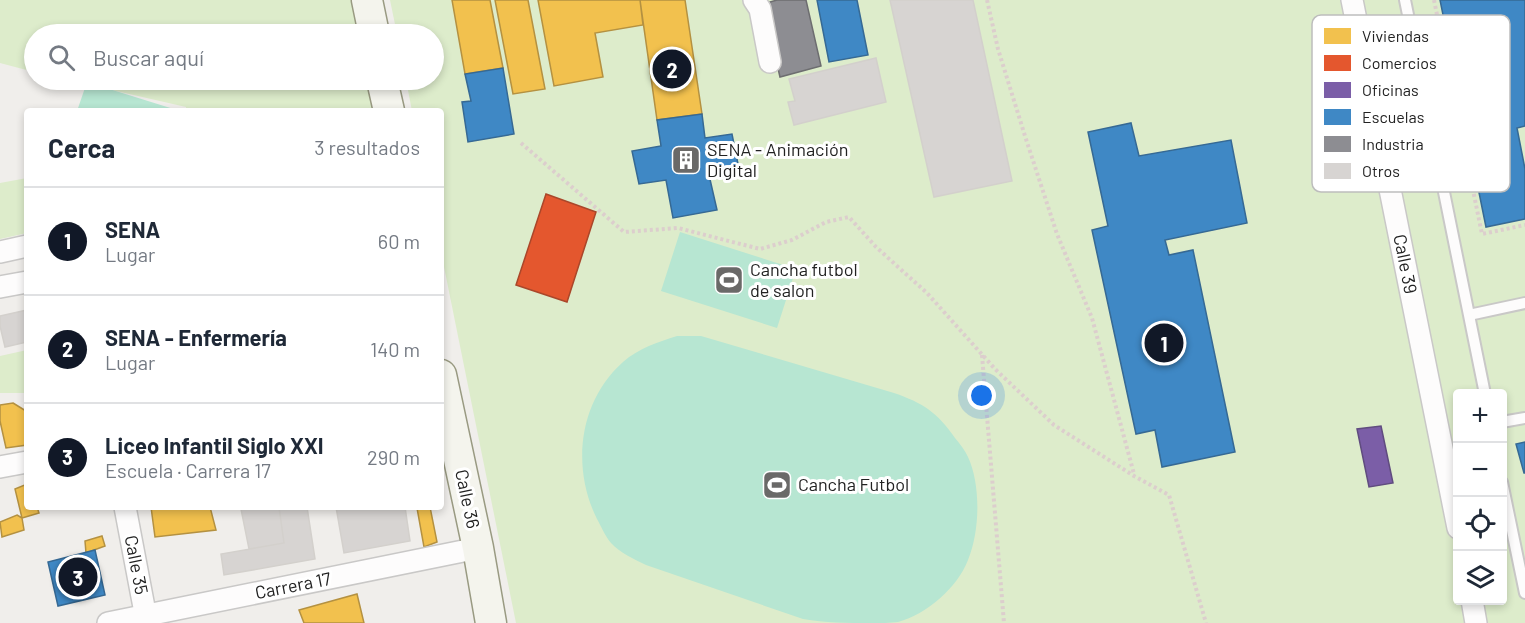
<!DOCTYPE html>
<html lang="es">
<meta charset="utf-8">
<style>
body{margin:0;font-family:Barlow,sans-serif;background:#f6f6f7;color:#1f2937}
.controls{position:absolute;right:18px;bottom:18px;display:grid;overflow:hidden;border-radius:6px;box-shadow:0 3px 9px #0003}
.controls button{width:54px;height:54px;display:grid;place-items:center;padding:0;border:0;border-bottom:2px solid #e0e1e3;background:#fff;color:#1f2937;font:30px sans-serif}
.you{position:absolute;left:982px;top:396px;width:21px;height:21px;margin:-15px;border:4px solid #fff;border-radius:50%;background:#1a73e8;box-shadow:0 0 0 9px #1a73e833}
.badge{display:grid;place-items:center;width:39px;height:39px;border-radius:50%;background:#111827;color:#fff;font-size:20px;font-weight:700}
.pin{position:absolute;translate:-50% -50%;border:3px solid #fff;box-shadow:0 2px 6px #0006}
.list{margin:0;padding:0;list-style:none}
h2{display:flex;justify-content:space-between;align-items:center;height:78px;margin:0;padding:0 24px;font-size:26px}
h2 small{font-size:20px;font-weight:400;color:#747a83}
.list li{display:grid;grid-template-columns:39px 1fr auto;gap:18px;align-items:center;box-sizing:border-box;height:108px;padding:0 24px;border-top:2px solid #e0e1e3}
.list b{display:block;font-size:22px;white-space:nowrap}
.list p{margin:0;font-size:20px;white-space:nowrap;color:#747a83}
.list em{font-size:20px;font-style:normal;color:#747a83}
.icon{flex:none;width:33px;height:33px;fill:none;stroke:currentColor;stroke-width:2;stroke-linecap:round;stroke-linejoin:round}
.map{position:relative;flex:none;width:1525px;height:623px;overflow:hidden}
.search{position:absolute;background:#fff;box-shadow:0 3px 9px #0003;left:24px;top:24px;width:420px;height:66px;display:flex;align-items:center;gap:15px;box-sizing:border-box;padding:0 21px;border-radius:33px;color:#747a83;font-size:22px}
.panel{position:absolute;background:#fff;box-shadow:0 3px 9px #0003;left:24px;top:108px;width:420px;height:402px;border-radius:6px}
.map>svg:first-child{display:block}
.grass{fill:#ddeccb;fill-rule:evenodd}
.pitch{fill:#b7e6d2}
.homes{fill:#f2c14e;stroke:#b49141;stroke-width:1.5}
.shops{fill:#e4572e;stroke:#aa472a;stroke-width:1.5}
.offices{fill:#7b5ea7;stroke:#604c7f;stroke-width:1.5}
.schools{fill:#3f88c5;stroke:#366994;stroke-width:1.5}
.industry{fill:#8d8d92;stroke:#6d6d70;stroke-width:1.5}
.building{fill:#d7d4d2;stroke:#d3d0cc;stroke-width:1.5}
.lines{fill:none;stroke-linecap:round;stroke-linejoin:round}
.lane-casing{stroke:#c9c8c7;stroke-width:14}
.street-casing{stroke:#c9c8c7;stroke-width:24}
.secondary-casing{stroke:#999a82;stroke-width:33}
.path{stroke:#dccecd;stroke-width:4;stroke-dasharray:3 3;stroke-linecap:butt}
.lane{stroke:#fdfcfc;stroke-width:10}
.street{stroke:#fdfcfc;stroke-width:21}
.secondary{stroke:#f4f4ed;stroke-width:30}
.labels{text-anchor:middle;stroke-width:6;stroke-linejoin:round;paint-order:stroke}
.poi-label{font-size:18px;fill:#222;stroke:#fff;text-anchor:start}
.street-label{font-size:18px;fill:#222;stroke:#fff}
.key{fill:#fff;stroke:#bdbdbd;stroke-width:1.5}
.key-label{font-size:16px;fill:#222}
</style>
<div class="map">
<svg width="1525" height="623" viewBox="0 0 1525 623">
<rect width="100%" height="100%" fill="#f0eeeb"/>
<path class="grass" d="M0,0H360L366,34H34V72L0,63Z
M390,0H1525V623H516L441,252V111H412L406,80H434V34H397ZM1458,394H1502V600H1458Z
M68,80H375L382,111H186V107Z
M27,178V233L0,239V183Z
M27,350V393H0V356Z"/>
<path class="pitch" d="M87,82L180,111H77Z
M680,232L796,269L777,328L661,291Z
M677,336H701L894,393C923,403 937,412 955,438C960,444 965,450 968,457C981,485 980,531 968,560C957,588 927,614 898,622C890,623 880,623 871,623C848,623 825,623 803,619L646,565C634,559 620,553 611,543C605,536 601,526 597,519C571,467 579,401 623,362C639,348 658,342 677,336Z"/>
<path class="homes" d="M452,0H490L503,68L465,74Z
M495,0H528L545,89L513,94Z
M538,0H640L643,25L595,33L603,77L554,86Z
M640,0H685L702,114L657,120Z
M13,403L26,411L27,445L6,448L0,421V405Z
M27,484V507H37L39,513L22,518L15,489Z
M151,507H210L216,530L155,537Z
M422,507H430L437,542L424,547L417,508Z
M17,515L22,518L24,530L2,537L0,522Z
M102,536L105,546L86,553L85,541Z
M357,594L364,623H304L299,610Z"/>
<path class="shops" d="M546,194L596,212L567,302L516,285Z"/>
<path class="offices" d="M1381,426L1393,483L1369,487L1357,429Z"/>
<path class="schools" d="M817,0H857L868,55L829,62Z
M1440,0H1525V126L1517,128L1525,169V219L1486,227Z
M503,68L514,134L468,142L462,102L471,101L465,74Z
M702,114L705,138L732,134L739,169L709,175L717,210L673,218L666,180L639,184L632,151L661,146L657,120Z
M1131,123L1139,156L1231,140L1247,223L1165,240L1169,255L1193,250L1235,452L1162,467L1155,430L1136,434L1092,230L1108,226L1088,132Z
M1525,442V473H1524L1516,444Z
M95,550L105,595L58,606L48,562Z"/>
<path class="industry" d="M777,0H806L821,66L780,77L763,4Z"/>
<path class="building" d="M890,0H973L1012,181L934,197Z
M876,58L886,102L794,125L788,102L795,101L789,79Z
M27,310V342L5,347L0,326V316Z
M249,507H279L284,543L249,549L241,509Z
M279,507H307L315,559L224,575L221,554L284,543Z
M336,507H405L410,541L344,553Z"/>
<g class="lines">
<g class="lane-casing">
<path id="lane" d="M1405,0L1485,394
M1469,315L1525,303
M1502,422L1525,418
M1502,482L1525,593"/>
</g>
<g class="street-casing">
<path id="street" d="M754,0L760,9L770,62
M1352,0L1458,528
M0,252L27,246
M0,287L27,282
M0,467L27,462
M125,507L147,623
M1472,600L1476,623
M108,623L478,548"/>
</g>
<g class="secondary-casing">
<path id="secondary" d="M367,0L374,34
M382,80L389,111
M441,375L478,548L491,623"/>
</g>
<path class="path" d="M987,0L998,49L1025,136L1057,234L1092,318L1134,474
M1434,0L1482,234L1525,225
M521,143L624,232L678,228L760,249L792,240L826,222L849,217L876,247L927,293L995,369L1054,425L1134,476L1169,495L1206,623
M982,355L1004,623"/>
<use href="#lane" class="lane"/>
<use href="#street" class="street"/>
<use href="#secondary" class="secondary"/>
</g>
<defs>
<g id="building-square" transform="scale(1.5)"><rect x="-9" y="-9" width="18" height="18" rx="4" fill="#6a6968" stroke="#fff"/><path d="M-4-6H4V6H1V3H-1V6H-4ZM-2.5-4.3h1.7v1.8h-1.7ZM.8-4.3h1.7v1.8H.8ZM-2.5-1h1.7V.8h-1.7ZM.8-1h1.7V.8H.8Z" fill="#fff"/></g>
<g id="stadium-square" transform="scale(1.5)"><rect x="-9" y="-9" width="18" height="18" rx="4" fill="#6a6968" stroke="#fff"/><path d="M0-5a6.5 5 0 1 0 0 10a6.5 5 0 1 0 0-10ZM-3.5-1.8h7v3.6h-7Z" fill="#fff"/></g>
</defs>
<g fill-rule="evenodd">
<use href="#building-square" x="686" y="160"/>
<use href="#stadium-square" x="729" y="280"/>
<use href="#stadium-square" x="777" y="485"/>
</g>
<g class="labels">
<g class="poi-label">
<text x="707" y="156">SENA - Animación<tspan x="707" dy="21">Digital</tspan></text>
<text x="750" y="276">Cancha futbol<tspan x="750" dy="21">de salon</tspan></text>
<text x="798" y="491">Cancha Futbol</text>
</g>
<g class="street-label">
<text transform="translate(1405 264) rotate(79)" y="6">Calle 39</text>
<text transform="translate(467 499) rotate(78)" y="6">Calle 36</text>
<text transform="translate(136 565) rotate(79)" y="6">Calle 35</text>
<text transform="translate(293 586) rotate(-11)" y="6">Carrera 17</text>
</g>
</g>
<rect x="1312" y="15" width="198" height="177" rx="9" class="key"/>
<rect x="1324" y="28" width="27" height="16" fill="#f2c14e"/>
<rect x="1324" y="55" width="27" height="16" fill="#e4572e"/>
<rect x="1324" y="82" width="27" height="16" fill="#7b5ea7"/>
<rect x="1324" y="109" width="27" height="16" fill="#3f88c5"/>
<rect x="1324" y="136" width="27" height="16" fill="#8d8d92"/>
<rect x="1324" y="163" width="27" height="16" fill="#d7d4d2"/>
<g class="key-label">
<text x="1362" y="42">Viviendas</text>
<text x="1362" y="69">Comercios</text>
<text x="1362" y="96">Oficinas</text>
<text x="1362" y="123">Escuelas</text>
<text x="1362" y="150">Industria</text>
<text x="1362" y="177">Otros</text>
</g>
</svg>
<div class="controls">
<button>+</button>
<button>−</button>
<button><svg class="icon" aria-label="locate" viewBox="0 0 24 24"><circle cx="12" cy="12" r="6"/><path d="M12 2v4M12 18v4M2 12h4M18 12h4"/></svg></button>
<button><svg class="icon" aria-label="layers" viewBox="0 0 24 24"><path d="M12 4l9 5-9 5-9-5zM3 14l9 5 9-5"/></svg></button>
</div>
<div class="you"></div>
<div class="pin badge" style="left:1164px;top:343px">1</div>
<div class="pin badge" style="left:672px;top:69px">2</div>
<div class="pin badge" style="left:78px;top:577px">3</div>
<div class="search"><svg class="icon" aria-label="search" viewBox="0 0 24 24"><circle cx="10" cy="10" r="6"/><path d="M15 15l6 6"/></svg>Buscar aquí</div>
<section class="panel">
<h2>Cerca<small>3 resultados</small></h2>
<ul class="list">
<li><span class="badge">1</span><div><b>SENA</b><p>Lugar</p></div><em>60 m</em></li>
<li><span class="badge">2</span><div><b>SENA - Enfermería</b><p>Lugar</p></div><em>140 m</em></li>
<li><span class="badge">3</span><div><b>Liceo Infantil Siglo XXI</b><p>Escuela · Carrera 17</p></div><em>290 m</em></li>
</ul>
</section>
</div>
